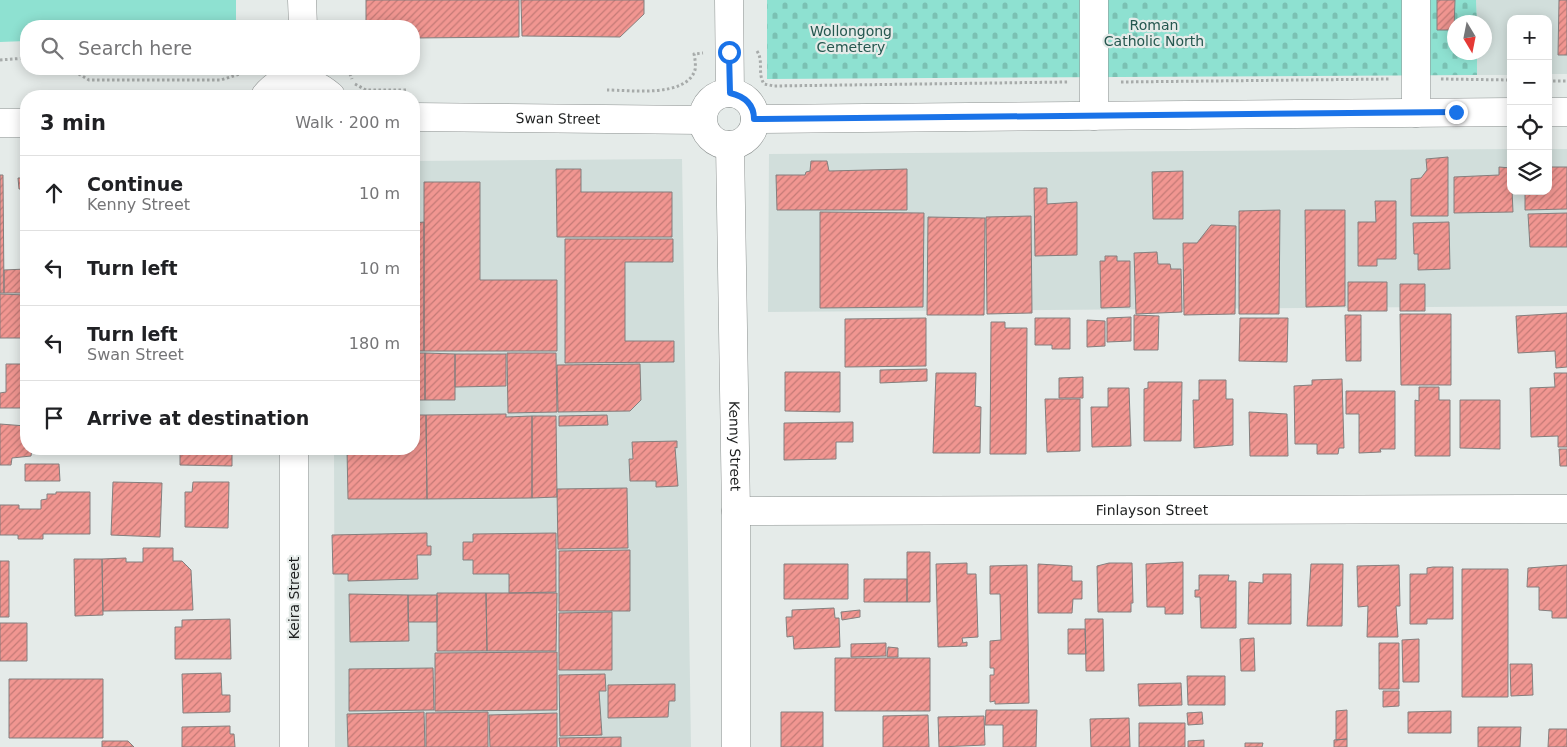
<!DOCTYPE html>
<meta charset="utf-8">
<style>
body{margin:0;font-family:"DejaVu Sans",sans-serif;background:#f2f2f2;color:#202124}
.controls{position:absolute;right:15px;top:15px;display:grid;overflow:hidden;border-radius:10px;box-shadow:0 2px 12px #0003}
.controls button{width:45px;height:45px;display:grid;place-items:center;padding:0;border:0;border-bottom:1px solid #e0e0e0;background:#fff;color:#202124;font:25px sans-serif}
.compass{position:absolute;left:1447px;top:15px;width:45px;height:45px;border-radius:50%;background:#fff;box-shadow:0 2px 12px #0003;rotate:170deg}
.stop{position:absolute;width:15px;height:15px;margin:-11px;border:4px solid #1a73e8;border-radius:50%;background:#fff}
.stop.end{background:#1a73e8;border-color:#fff;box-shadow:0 1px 5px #0008}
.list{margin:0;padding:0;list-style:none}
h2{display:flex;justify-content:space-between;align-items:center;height:65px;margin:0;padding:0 20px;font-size:21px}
h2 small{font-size:16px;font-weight:400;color:#757577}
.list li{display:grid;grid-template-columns:32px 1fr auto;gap:15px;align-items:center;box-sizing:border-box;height:75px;padding:0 20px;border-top:1px solid #e0e0e0}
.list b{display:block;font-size:19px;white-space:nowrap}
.list p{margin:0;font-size:16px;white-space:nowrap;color:#757577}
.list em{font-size:16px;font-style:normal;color:#757577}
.icon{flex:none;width:28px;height:28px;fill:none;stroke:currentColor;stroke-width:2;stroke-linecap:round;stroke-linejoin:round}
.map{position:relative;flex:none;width:1567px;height:747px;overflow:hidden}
.search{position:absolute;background:#fff;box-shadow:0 2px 12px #0003;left:20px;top:20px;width:400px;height:55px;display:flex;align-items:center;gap:12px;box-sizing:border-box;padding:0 18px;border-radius:20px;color:#757577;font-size:19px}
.panel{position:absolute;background:#fff;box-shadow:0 2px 12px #0003;left:20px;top:90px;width:400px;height:365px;border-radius:20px}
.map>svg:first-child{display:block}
.built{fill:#d1dedb}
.green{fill:#8ee1d1}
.cemetery{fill:url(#cemetery-stones)}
.building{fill:url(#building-hatch);stroke:#847f7e}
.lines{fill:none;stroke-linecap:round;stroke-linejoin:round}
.minor-casing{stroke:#8d9291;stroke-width:29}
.major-casing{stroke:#8d9291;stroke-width:29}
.path{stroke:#a7abaa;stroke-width:3;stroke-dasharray:2.5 2.5;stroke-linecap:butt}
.minor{stroke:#fff;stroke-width:28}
.major{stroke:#fff;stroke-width:28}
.route{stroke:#1a73e8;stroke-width:6}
.labels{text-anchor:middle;stroke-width:4.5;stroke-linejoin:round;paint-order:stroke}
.park-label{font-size:14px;fill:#25574f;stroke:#e5ebe9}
.street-label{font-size:14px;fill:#1d1f1f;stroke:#e5ebe9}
</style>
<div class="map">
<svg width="1567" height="747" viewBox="0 0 1567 747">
<defs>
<pattern id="cemetery-stones" width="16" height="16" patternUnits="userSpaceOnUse" patternTransform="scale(1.25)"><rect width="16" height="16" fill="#8ee1d1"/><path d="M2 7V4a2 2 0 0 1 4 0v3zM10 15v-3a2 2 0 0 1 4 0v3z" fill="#7ac1b3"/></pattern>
<pattern id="building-hatch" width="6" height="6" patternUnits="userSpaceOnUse" patternTransform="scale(1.25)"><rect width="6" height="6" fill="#f19691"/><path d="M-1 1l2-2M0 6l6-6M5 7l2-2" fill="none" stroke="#c37a76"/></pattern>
</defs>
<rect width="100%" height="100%" fill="#e5ebe9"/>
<path class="built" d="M1476,0H1567V74H1548V19H1511V75H1477V53L1484,52V22H1477Z
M1511,149V191H1548V149H1567V306L768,312L769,154Z
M682,159L691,747H335L334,449H414V161Z"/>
<path class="green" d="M0,0H236V26H26V41L0,42Z"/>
<path class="cemetery" d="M767,0H1476L1477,22H1454V52L1477,53V75L767,79Z"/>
<path class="building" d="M366,0H519V37L414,38V26H366Z
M521,0H644V14L620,37L522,36Z
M1437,0H1455L1454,30H1437Z
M1559,0H1567V55H1558Z
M1448,157V216H1411V179L1421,178L1427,170L1426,159Z
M811,161H827L829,171L907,169V210H777L776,175H805L806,172L810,171Z
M1499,167L1511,168L1513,212L1454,213V177L1499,175Z
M1548,167H1567V209L1525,210V191H1548Z
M556,169H581V192H672V237H557Z
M1183,171V219H1153L1152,172Z
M0,175H3L4,293H0Z
M18,178H26V250H24L22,189H19Z
M424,182H480V280H557V351H424Z
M1034,188H1047V204L1077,202V255L1035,256Z
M1375,201H1396V259H1377V266H1358V222H1376Z
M1280,210L1279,314H1239V211Z
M1305,210H1345V306L1306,307Z
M820,212L924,213L923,307L820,308Z
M1567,213V247H1530L1528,214Z
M1031,216L1032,313L987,314L986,217Z
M928,217L985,218L984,315H927Z
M424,222V351H414V223Z
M1449,222L1450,269L1418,270V254H1414L1413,223Z
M1211,225L1236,226L1235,314L1184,315L1183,243H1197Z
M565,239H673V262H625V341H674V362L565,363Z
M1157,252L1158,264H1170L1171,269H1181L1182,312L1136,314L1134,253Z
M1105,256H1117V261H1130V307L1101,308L1100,261H1105Z
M26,269V293H4V270Z
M1348,282H1387V311H1348Z
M1400,284H1425V311H1400Z
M0,294L26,295V338H0Z
M1567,313V367L1556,368L1555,351L1518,353L1516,316Z
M1400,314H1451V385H1401Z
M1134,315L1159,316L1158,350H1134Z
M1345,315H1361V361H1346Z
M1131,317V341L1107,342V318Z
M926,318V366L845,367V319Z
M1035,318H1070V349H1052V345H1035Z
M1240,318H1288L1287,362L1239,361Z
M1087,320L1105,321V346L1087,347Z
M991,322H1005V328H1027L1026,454H990Z
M414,353H425V400H414Z
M425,353L455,354V400H425Z
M507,353H556L557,412L508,413Z
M455,354H506V386L455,387Z
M6,364H26V408H0V393L6,392Z
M640,364L641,400L630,411L558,412L557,365Z
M927,369V381L880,383V370Z
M785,372H840V412L785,411Z
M936,373H976L975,406L981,407L980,453H933Z
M1554,373H1567V447H1558V436L1531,437L1530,388L1555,387Z
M1083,377V398H1059V378Z
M1342,379L1344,448H1339L1338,454H1317V444H1295L1294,386L1312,385V380Z
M1199,380H1226V399H1233V445L1194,448L1193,400H1199Z
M1148,382H1182L1181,441H1144V389L1148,388Z
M1419,387H1439V400H1450V456H1415V400L1419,401Z
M1108,388H1129L1131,446L1092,447L1091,407H1108Z
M1346,391H1395V449H1380L1381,452L1359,453V414H1346Z
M1045,399H1080V451L1047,452Z
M1460,400H1500V449L1460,448Z
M1249,412L1287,414L1288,456H1250Z
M506,414V417L532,416V498L427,499L426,415Z
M414,415H426L427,499H348L347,449H414Z
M607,415L608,425L559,426V416Z
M532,416H556L557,497L532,498Z
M853,422V442H836V459L784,460V423Z
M0,424L26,426V449H32L31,456L12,458L11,465H0Z
M677,441V448L675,447L678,486L656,487V481H630L629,459H633L632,442Z
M180,449H232V466L180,465Z
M1559,449H1567V466H1560Z
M25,464H59L60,481H25Z
M113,482L162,483L160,537L111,535Z
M193,482H229L228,528L185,527V492H192Z
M627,488L628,548L558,549L557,489Z
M56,492H90V534H43V539H18V535H0V505H19V509H41V500L47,499V494H56Z
M427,533V546H431V555H417L418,579L348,581V574H333L332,535Z
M556,533V592L509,593V574H473V560H463V542H473V534Z
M143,548H173V561H182L191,570L193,610L103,611L102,559L126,558V562H143Z
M630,550V611H559V551Z
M907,552H930V602H907Z
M74,559H102L103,615L75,616Z
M0,561H9V617H0Z
M1183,562V614H1165V607H1147L1146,564Z
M967,563V574H976L978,637L962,638L963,643L967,642V646L938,647L936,564Z
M1109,563H1132L1133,603H1131V612H1098L1097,566Z
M784,564H848V599H784Z
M1038,564L1072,566V581H1082V599H1073L1072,613H1038Z
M1311,564H1343L1342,626H1307Z
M1027,565L1029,703L995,704V701L990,702V675H994V668H990V641L1001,640L1000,594H990V566Z
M1399,565L1400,606H1396L1398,637H1367L1368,606L1358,607L1357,566Z
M1567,565V618H1552V611L1539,610V587H1527L1528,568Z
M1433,567H1453V619H1427V624H1410V574H1427V568Z
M1462,569H1508V697H1462Z
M1263,574H1291V624H1248L1249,582L1263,583Z
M1199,575H1229L1228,581H1236V628H1201L1200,597H1195V590H1199Z
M864,579H907V602H864Z
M437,593H486L487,651H437Z
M486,593H557L556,651H487Z
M349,594L408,595L409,641L350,642Z
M408,595H437V622H408Z
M834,608L835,618H839L840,647L794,649L793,636L787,637L786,617H792V610Z
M860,610V617L842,620L841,612Z
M612,612V670H559V613Z
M230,619L231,659H175V627H182V620Z
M1085,619H1103L1104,671H1086Z
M0,623H27V661H0Z
M1068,629H1085L1086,654H1068Z
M1254,638L1255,671H1241L1240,639Z
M1419,639V682H1403L1402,640Z
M886,643V656L851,657V644Z
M1379,643H1399V689H1379Z
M888,647L898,648V657H887Z
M557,652V710L435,711V653Z
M835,658H930V711H835Z
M1510,664H1532L1533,695L1511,696Z
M433,668L434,710L349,711V669Z
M221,673L222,695H230V712L183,713L182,674Z
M605,674L606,691H599L602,735L560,736L559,675Z
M1187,676H1225V705H1188Z
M9,679H103V738H9Z
M1181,683L1182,705L1139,706L1138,684Z
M675,684V701H669L668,717L608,718V685Z
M1383,691H1399V706L1383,707Z
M986,710H1037L1036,747H1003V725H985Z
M1347,710V739L1336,740V711Z
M1451,711V733H1408V712Z
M424,712L425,747H348L347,714Z
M488,712V747H426V713Z
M781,712H823V747H781Z
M1202,712L1203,724L1188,725L1187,713Z
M557,713V747H490L489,715Z
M928,715L929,747H883V716Z
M984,716L985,745L939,747L938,717Z
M1129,718L1130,747H1091L1090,719Z
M1139,723H1185V747H1139Z
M230,726V734H234L235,747H182V727Z
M1478,727H1521L1520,747H1478Z
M1549,729H1567V747H1548Z
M621,737V747H560L559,738Z
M1347,739V747H1334V740Z
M1204,740V747H1188V741Z
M102,741H128L134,747H102Z
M1245,743H1263L1262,747H1245Z"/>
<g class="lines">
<g class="minor-casing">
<g id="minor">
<path d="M729,0L730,93"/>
<path d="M1094,0V116"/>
<circle cx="729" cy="119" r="26"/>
<path d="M1548,112H1567"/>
<path d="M1416,113V0"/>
<path id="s1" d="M414,117L702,120"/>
<path d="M755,119L1511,112"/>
<path d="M0,123H26"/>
<path id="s2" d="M730,145L736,511V747"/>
<path id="s3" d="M736,511L1567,509"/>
</g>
</g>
<g class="major-casing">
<path id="major" d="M302,0L303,26
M265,96C284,72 310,78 331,96
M294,747V449"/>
</g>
<path class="path" d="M757,51C764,62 757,72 764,84L774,86L1068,82
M0,60L26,58
M70,69L89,80H221L243,73L247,69
M348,69L352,79
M1441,79L1511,80
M1548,81H1567
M1121,82L1390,79
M355,84L366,90H408
M607,90C630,90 686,98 695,70C696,66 695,58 694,54L703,53"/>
<use href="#minor" class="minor"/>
<use href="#major" class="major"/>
</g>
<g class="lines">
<path class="route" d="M729,52L730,93C743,96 754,103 754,119L1456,112"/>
</g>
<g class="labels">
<g class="park-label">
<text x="1154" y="30">Roman<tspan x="1154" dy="16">Catholic North</tspan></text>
<text x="851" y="36">Wollongong<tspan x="851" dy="16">Cemetery</tspan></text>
</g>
<g class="street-label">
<text dy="5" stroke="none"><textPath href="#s1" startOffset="144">Swan Street</textPath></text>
<text dy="5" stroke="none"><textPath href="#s2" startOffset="301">Kenny Street</textPath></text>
<text dy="5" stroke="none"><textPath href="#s3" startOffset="416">Finlayson Street</textPath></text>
<text transform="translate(294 598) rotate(-90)" y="5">Keira Street</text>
</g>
</g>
</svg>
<div class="controls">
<button>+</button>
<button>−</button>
<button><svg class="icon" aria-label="locate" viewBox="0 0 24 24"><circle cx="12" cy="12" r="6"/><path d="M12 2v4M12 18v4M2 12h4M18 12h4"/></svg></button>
<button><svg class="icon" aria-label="layers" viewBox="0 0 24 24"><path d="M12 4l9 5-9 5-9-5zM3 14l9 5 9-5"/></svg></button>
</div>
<svg class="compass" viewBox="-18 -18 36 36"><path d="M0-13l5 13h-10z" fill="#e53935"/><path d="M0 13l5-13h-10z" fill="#757577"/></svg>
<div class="stop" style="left:729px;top:52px"></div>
<div class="stop end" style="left:1456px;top:112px"></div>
<div class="search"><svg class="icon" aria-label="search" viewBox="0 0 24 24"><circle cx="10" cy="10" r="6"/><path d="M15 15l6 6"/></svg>Search here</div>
<section class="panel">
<h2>3 min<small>Walk · 200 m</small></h2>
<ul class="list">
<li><svg class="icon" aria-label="ahead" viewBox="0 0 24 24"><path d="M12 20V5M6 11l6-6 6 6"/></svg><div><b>Continue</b><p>Kenny Street</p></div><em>10 m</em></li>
<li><svg class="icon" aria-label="left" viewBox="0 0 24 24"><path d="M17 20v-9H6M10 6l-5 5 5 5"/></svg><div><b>Turn left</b></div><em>10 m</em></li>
<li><svg class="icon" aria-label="left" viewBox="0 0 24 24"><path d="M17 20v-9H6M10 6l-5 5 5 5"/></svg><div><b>Turn left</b><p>Swan Street</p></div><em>180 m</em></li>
<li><svg class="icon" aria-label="arrive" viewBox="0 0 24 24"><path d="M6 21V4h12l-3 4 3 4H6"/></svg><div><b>Arrive at destination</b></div></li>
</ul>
</section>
</div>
